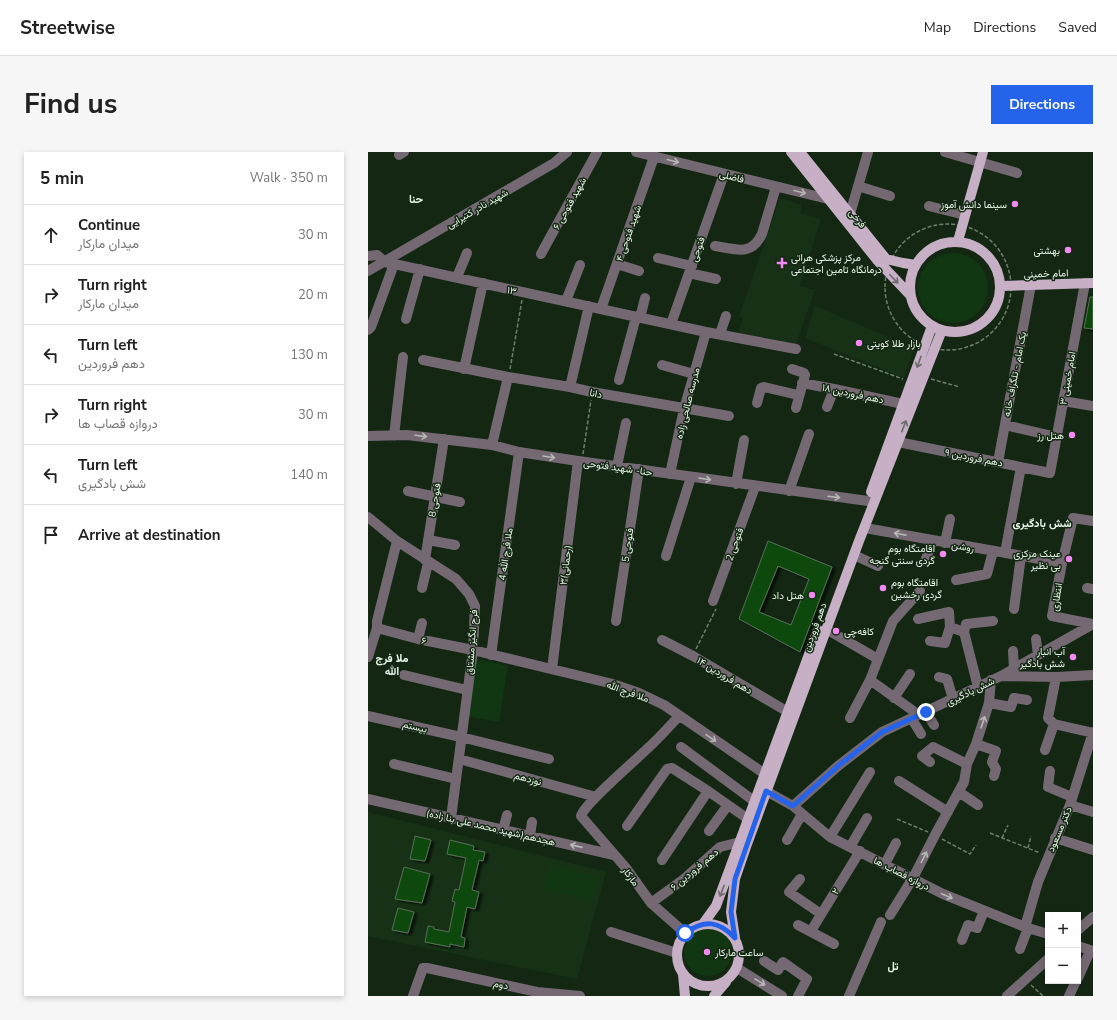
<!DOCTYPE html>
<meta charset="utf-8">
<style>
body{margin:0;font-family:"Nunito Sans",Vazirmatn,sans-serif;background:#f6f6f6;color:#222}
.controls{position:absolute;right:12px;bottom:12px;display:grid;overflow:hidden;border-radius:0px;box-shadow:0 2px 6px #0003}
.controls button{width:36px;height:36px;display:grid;place-items:center;padding:0;border:0;border-bottom:1px solid #e0e0e0;background:#fff;color:#222;font:20px sans-serif}
.stop{position:absolute;width:12px;height:12px;margin:-9px;border:3px solid #2563eb;border-radius:50%;background:#fff}
.stop.end{background:#2563eb;border-color:#fff;box-shadow:0 1px 4px #0008}
.list{margin:0;padding:0;list-style:none}
h2{display:flex;justify-content:space-between;align-items:center;height:52px;margin:0;padding:0 16px;font-size:17px}
h2 small{font-size:13px;font-weight:400;color:#767676}
.list li{display:grid;grid-template-columns:26px 1fr auto;gap:12px;align-items:center;box-sizing:border-box;height:60px;padding:0 16px;border-top:1px solid #e0e0e0}
.list b{display:block;font-size:15px;white-space:nowrap}
.list p{margin:0;font-size:13px;white-space:nowrap;color:#767676}
.list em{font-size:13px;font-style:normal;color:#767676}
.icon{flex:none;width:22px;height:22px;fill:none;stroke:currentColor;stroke-width:2;stroke-linecap:round;stroke-linejoin:round}
.map{position:relative;flex:none;width:725px;height:844px;overflow:hidden;border-radius:0px}
header{display:flex;align-items:center;gap:24px;box-sizing:border-box;height:56px;padding:0 20px;background:#fff;border-bottom:1px solid #e0e0e0}
header strong{font-size:19px}
nav{display:flex;gap:22px;margin-inline-start:auto;font-size:14px}
.intro{display:flex;align-items:center;justify-content:space-between;box-sizing:border-box;height:96px;padding:0 24px}
h1{margin:0;font-size:28px}
.button{padding:10px 18px;border-radius:0px;background:#2563eb;color:#fff;font-size:14px;font-weight:700}
main{display:flex;gap:24px;padding:0 24px}
aside{flex:1;background:#fff;border-radius:0px;box-shadow:0 2px 6px #0003}
.map>svg:first-child{display:block}
.built{fill:#173117}
.green{fill:#103711}
.building{fill:#0c4a11;stroke:#586f57;fill-rule:evenodd;filter:url(#shadow)}
.lines{fill:none;stroke-linecap:round;stroke-linejoin:round}
.path{stroke:#6e7f6e;stroke-width:1.5;stroke-dasharray:4 2;stroke-linecap:butt}
.minor{stroke:#746973;stroke-width:10}
.major{stroke:#c7b0c6;stroke-width:10}
.oneway{stroke:#b5b8b4}
.oneway2{stroke:#6d6c6c}
.route{stroke:#2563eb;stroke-width:5}
.poi-dot{fill:#f38af2;stroke:#132713;stroke-width:1.5}
.labels{text-anchor:middle;stroke-width:3;stroke-linejoin:round;paint-order:stroke}
.street-label{font-size:10px;fill:#eaf8ea;stroke:#132713}
.poi-label{font-size:10px;fill:#eaf8ea;stroke:#132713;text-anchor:end}
.neighbourhood-label{font-size:11px;font-weight:bold;fill:#eaf8ea;stroke:#132713}
</style>
<header>
<strong>Streetwise</strong>
<nav><a>Map</a><a>Directions</a><a>Saved</a></nav>
</header>
<div class="intro"><h1>Find us</h1><a class="button">Directions</a></div>
<main>
<aside>
<h2>5 min<small>Walk · 350 m</small></h2>
<ul class="list">
<li><svg class="icon" aria-label="ahead" viewBox="0 0 24 24"><path d="M12 20V5M6 11l6-6 6 6"/></svg><div><b>Continue</b><p>میدان مارکار</p></div><em>30 m</em></li>
<li><svg class="icon" aria-label="right" viewBox="0 0 24 24"><path d="M7 20v-9h11M14 6l5 5-5 5"/></svg><div><b>Turn right</b><p>میدان مارکار</p></div><em>20 m</em></li>
<li><svg class="icon" aria-label="left" viewBox="0 0 24 24"><path d="M17 20v-9H6M10 6l-5 5 5 5"/></svg><div><b>Turn left</b><p>دهم فروردین</p></div><em>130 m</em></li>
<li><svg class="icon" aria-label="right" viewBox="0 0 24 24"><path d="M7 20v-9h11M14 6l5 5-5 5"/></svg><div><b>Turn right</b><p>دروازه قصاب ها</p></div><em>30 m</em></li>
<li><svg class="icon" aria-label="left" viewBox="0 0 24 24"><path d="M17 20v-9H6M10 6l-5 5 5 5"/></svg><div><b>Turn left</b><p>شش بادگیری</p></div><em>140 m</em></li>
<li><svg class="icon" aria-label="arrive" viewBox="0 0 24 24"><path d="M6 21V4h12l-3 4 3 4H6"/></svg><div><b>Arrive at destination</b></div></li>
</ul>
</aside>
<div class="map">
<svg width="725" height="844" viewBox="0 0 725 844">
<defs>
<filter id="shadow"><feDropShadow dx="3.5" dy="2" stdDeviation="1" flood-color="#0009"/></filter>
</defs>
<rect width="100%" height="100%" fill="#132713"/>
<path class="built" d="M412,46L434,53L432,61L453,67L432,134L447,138L428,192L370,180L375,166L371,164Z
M447,154L546,196L536,226L437,186Z
M0,660L238,720L209,827L0,784Z"/>
<path class="green" d="M550 136a35 35 0 1 1 70 0a35 35 0 1 1-70 0Z
M106,506L140,514L131,570L98,564Z
M182,713L230,725L224,749L176,737Z
M316 800a24 24 0 1 1 48 0a24 24 0 1 1-48 0Z"/>
<path class="building" d="M722,145H725V177L716,176Z
M400,389L464,415L432,500L371,467ZM410,414L441,427L423,473L391,460Z
M47,684L63,688L57,709L42,707Z
M82,688L106,694L105,698L117,700L115,709L111,708L104,738L111,740L107,757L99,755L93,785L97,786L96,795L82,792V795L57,790L60,774L66,775V777L81,780L87,750L84,749L87,737L91,738L98,706L79,702Z
M36,715L62,722L54,751L27,747Z
M30,756L46,760L40,781L24,778Z"/>
<g class="lines">
<path class="path" d="M517 135a63 63 0 1 1 126 0a63 63 0 1 1-126 0Z
M466,202L535,227
M142,217L154,148
M563,227L592,235
M215,302L223,248
M328,497L348,457
M529,667L560,680
M622,681L672,701
M634,686L640,673
M574,687L602,702L608,693
M660,696L663,684
M663,833L675,844"/>
<path class="minor" d="M268,0L460,47
M577,0L649,21
M31,3L36,0
M490,34L522,44
M561,54L597,63
M482,62L500,0
M347,94C368,97 383,105 394,82L408,35
M173,102L229,0
M0,104L9,103L17,110L338,180L428,197
M290,106L324,114
M249,112L271,119
M0,119L186,11L199,0
M321,121L348,127
M89,125L99,101
M198,149L212,113
M233,157L286,5
M272,166L277,146
M38,167L52,117
M303,172L356,22
M0,178L3,175L26,112
M352,182L358,164
M55,208L140,225L202,235L224,240L361,264
M294,213L326,222
M96,217L115,131
M424,217L436,221L437,223L428,256
M251,228L268,165
M434,231L466,237L535,252
M202,235L221,154
M695,249L725,254
M389,251L393,236L396,235L430,243
M459,255L466,237
M637,273L689,285
M0,284L39,283L124,293L151,300L210,309L500,349
M26,284L35,205
M530,290L682,321L717,131
M124,293L140,225
M630,310L663,133
M249,314L258,271
M302,322L316,257L338,180
M368,332L376,288
M40,339L92,350
M421,339L441,282
M0,365L29,389L88,427L101,442L107,454L105,498L83,666
M725,369L705,366L694,411L684,464L725,472
M497,376L694,411
M60,388L87,393
M577,391L582,367
M637,401L653,315
M486,403L510,414
M298,404L323,325
M57,408L76,287
M557,409L565,389
M588,428L619,422L625,399
M54,436L60,411
M719,436L725,437
M345,449L387,335
M646,457L653,404
M550,467L581,460L582,475L596,480
M248,469L271,317
M9,476L50,487L105,498L245,532L271,541L296,553L397,622
M458,477L510,507
M50,487L54,471
M668,487L670,503
M294,488L325,504L420,560
M562,489L577,491L582,475
M645,499L646,516
M123,503L151,300
M0,505L9,476V469L29,389
M184,517L210,309
M36,523L99,538
M633,524L688,525L725,523
M571,525L579,527L585,547
M688,525L680,566L686,572L725,581
M610,535L596,480L598,472L625,469
M526,546L542,522
M621,551L643,555L646,546L659,548
M558,560L566,573
M551,563L502,528L525,469L552,439
M0,564L93,585L181,607
M311,564C301,575 291,586 280,596C268,608 216,652 213,664L258,716L283,751L317,781
M482,566L502,528
M544,567L553,582
M608,592L628,599L624,610L628,617L626,624
M313,595L386,649
M677,598L686,572
M91,607L228,645
M562,610L554,604L565,595L599,612
M26,612L88,627
M682,619L680,635L704,645
M531,629L580,660
M398,639L425,654L462,685L575,742L657,775L680,782
M591,640L610,653
M0,647L246,703
M702,653L725,660
M425,654L470,614L514,580L633,524L725,472
M259,674L299,617L304,616L340,639L380,667
M135,678L139,663
M341,679L360,653
M162,684L164,670
M462,685L502,620
M687,686L725,698
M419,688L434,662
M482,695L499,666
M294,708L340,639
M517,712L528,691
M432,727L421,740L453,762
M283,751L316,727L352,695L372,690
M522,763L545,726L567,683L596,630L599,612L608,592L621,551L623,528
M430,773L466,792
M657,775L670,730L702,653L725,580
M710,778L725,765
M443,779L492,699
M243,780L309,801
M594,788L600,773L609,776L616,759
M710,794L725,799
M652,797L660,776
M396,809L410,818L415,810L439,827L430,844
M369,816L414,844
M710,826L722,799
M45,844L55,816H59L169,840L212,844
M481,844L513,770
M639,844L680,807
M701,844L708,829"/>
<path class="major" d="M423,0L509,108L543,144
M432,0L518,107L535,111L548,113
M590,89L615,0
M542 135a45 45 0 1 1 90 0a45 45 0 1 1-90 0Z
M633,134L725,131
M503,340L564,174
M309 803a31 31 0 1 1 62 0a31 31 0 1 1-62 0Z
M335,772L348,754L450,478
M367,786L363,760L367,727L379,692L491,389L574,178
M315,822L317,844
M346,844L358,830"/>
</g>
<defs><path id="oneway-shaft" d="M-6 0H5M1.5-3L5.5 0L1.5 3" fill="none" stroke-width="1.6" stroke-linecap="round" stroke-linejoin="round"/></defs>
<g class="oneway">
<use href="#oneway-shaft" transform="translate(305 9) rotate(14)"/>
<use href="#oneway-shaft" transform="translate(432 40) rotate(14)"/>
<use href="#oneway-shaft" transform="translate(53 284) rotate(7)"/>
<use href="#oneway-shaft" transform="translate(181 305) rotate(9)"/>
<use href="#oneway-shaft" transform="translate(337 327) rotate(9)"/>
<use href="#oneway-shaft" transform="translate(466 345) rotate(7)"/>
<use href="#oneway-shaft" transform="translate(532 382) rotate(-169)"/>
<use href="#oneway-shaft" transform="translate(615 570) rotate(-72)"/>
<use href="#oneway-shaft" transform="translate(343 586) rotate(34)"/>
<use href="#oneway-shaft" transform="translate(208 694) rotate(-167)"/>
<use href="#oneway-shaft" transform="translate(556 705) rotate(-63)"/>
<use href="#oneway-shaft" transform="translate(579 744) rotate(23)"/>
<use href="#oneway-shaft" transform="translate(392 830) rotate(31)"/>
</g>
<g class="oneway2">
<use href="#oneway-shaft" transform="translate(526 127) rotate(46)"/>
<use href="#oneway-shaft" transform="translate(551 210) rotate(109)"/>
<use href="#oneway-shaft" transform="translate(536 274) rotate(-69)"/>
<use href="#oneway-shaft" transform="translate(354 739) rotate(111)"/>
</g>
<g class="lines">
<path class="route" d="M317,781C337,767 351,769 367,786L363,760L367,727L398,639L425,654L470,614L514,580L558,560"/>
</g>
<g class="poi-dot">
<circle cx="647" cy="52" r="4"/>
<circle cx="700" cy="98" r="4"/>
<path d="M412 105h4v4h4v4h-4v4h-4v-4h-4v-4h4z"/>
<circle cx="491" cy="191" r="4"/>
<circle cx="704" cy="283" r="4"/>
<circle cx="575" cy="402" r="4"/>
<circle cx="701" cy="407" r="4"/>
<circle cx="515" cy="436" r="4"/>
<circle cx="444" cy="443" r="4"/>
<circle cx="468" cy="479" r="4"/>
<circle cx="705" cy="505" r="4"/>
<circle cx="339" cy="800" r="4"/>
</g>
<g class="labels">
<g class="street-label">
<text transform="translate(364 24) rotate(14)" y="4">فاضلی</text>
<text transform="translate(201 51) rotate(-61)" y="4">شهید فتوحی ۶</text>
<text transform="translate(109 56) rotate(-30)" y="4">شهید نادر کتیرایی</text>
<text transform="translate(490 66) rotate(51)" y="4">فرخی</text>
<text transform="translate(260 81) rotate(-71)" y="4">شهید فتوحی ۴</text>
<text transform="translate(329 97) rotate(-71)" y="4">فتوحی</text>
<text transform="translate(678 121) rotate(-2)" y="4">امام خمینی</text>
<text transform="translate(144 138) rotate(12)" y="4">۱۳</text>
<text transform="translate(646 222) rotate(-79)" y="4">یک امام - تلگراف خانه</text>
<text transform="translate(699 226) rotate(-80)" y="4">امام خمینی ۳</text>
<text transform="translate(228 241) rotate(12)" y="4">دانا</text>
<text transform="translate(485 241) rotate(12)" y="4">دهم فروردین ۱۸</text>
<text transform="translate(319 251) rotate(-76)" y="4">مدرسه صالحی زاده</text>
<text transform="translate(606 305) rotate(11)" y="4">دهم فروردین ۹</text>
<text transform="translate(250 315) rotate(8)" y="4">حنا- شهید فتوحی</text>
<text transform="translate(66 348) rotate(-81)" y="4">فتوحی 8</text>
<text transform="translate(366 392) rotate(-70)" y="4">فتوحی 2</text>
<text transform="translate(259 393) rotate(-82)" y="4">فتوحی 5</text>
<text transform="translate(595 394) rotate(10)" y="4">روشن</text>
<text transform="translate(137 402) rotate(-82)" y="4">4 ملا فرج الله</text>
<text transform="translate(197 413) rotate(-83)" y="4">۳(رحمانی)</text>
<text transform="translate(688 445) rotate(-81)" y="4">انتظاری</text>
<text transform="translate(446 475) rotate(-70)" y="4">دهم فروردین</text>
<text transform="translate(56 488) rotate(12)" y="4">۶</text>
<text transform="translate(103 490) rotate(-86)" y="4">فرح انگیز مشتاق</text>
<text transform="translate(357 523) rotate(31)" y="4">دهم فروردین ۱۴</text>
<text transform="translate(260 539) rotate(20)" y="4">ملا فرج الله</text>
<text transform="translate(602 539) rotate(-26)" y="4">شش بادگیری</text>
<text transform="translate(47 574) rotate(13)" y="4">بیستم</text>
<text transform="translate(160 626) rotate(15)" y="4">نوزدهم</text>
<text transform="translate(123 675) rotate(13)" y="4">هجدهم(شهید محمد علی بنا زاده)</text>
<text transform="translate(691 677) rotate(-67)" y="4">دکتر مسعود</text>
<text transform="translate(326 717) rotate(-40)" y="4">دهم فروردین ۶</text>
<text transform="translate(534 721) rotate(27)" y="4">دروازه قصاب ها</text>
<text transform="translate(263 724) rotate(53)" y="4">مارکار</text>
<text transform="translate(467 739) rotate(-58)" y="4">۲</text>
<text transform="translate(133 832) rotate(12)" y="4">دوم</text>
</g>
<g class="poi-label">
<text x="639" y="56">سینما دانش آموز</text>
<text x="692" y="102">بهشتی</text>
<text x="423" y="109" text-anchor="start">مرکز پزشکی هراتی<tspan x="423" dy="12">درمانگاه تامین اجتماعی</tspan></text>
<text x="499" y="195" text-anchor="start">بازار طلا کویتی</text>
<text x="696" y="287">هتل رز</text>
<text x="567" y="400">اقامتگاه بوم<tspan x="567" dy="12">گردی سنتی گنجه</tspan></text>
<text x="693" y="405">عینک مرکزی<tspan x="693" dy="12">بی نظیر</tspan></text>
<text x="523" y="434" text-anchor="start">اقامتگاه بوم<tspan x="523" dy="12">گردی رخشین</tspan></text>
<text x="436" y="447">هتل داد</text>
<text x="476" y="483" text-anchor="start">کافه‌چی</text>
<text x="697" y="503">آب انبار<tspan x="697" dy="12">شش بادگیر</tspan></text>
<text x="347" y="804" text-anchor="start">ساعت مارکار</text>
</g>
<g class="neighbourhood-label">
<text x="48" y="51">حنا</text>
<text x="674" y="375">شش بادگیری</text>
<text x="24" y="510">ملا فرج<tspan x="24" dy="13">الله</tspan></text>
<text x="525" y="818">تل</text>
</g>
</g>
</svg>
<div class="controls">
<button>+</button>
<button>−</button>
</div>
<div class="stop" style="left:317px;top:781px"></div>
<div class="stop end" style="left:558px;top:560px"></div>
</div>
</main>
